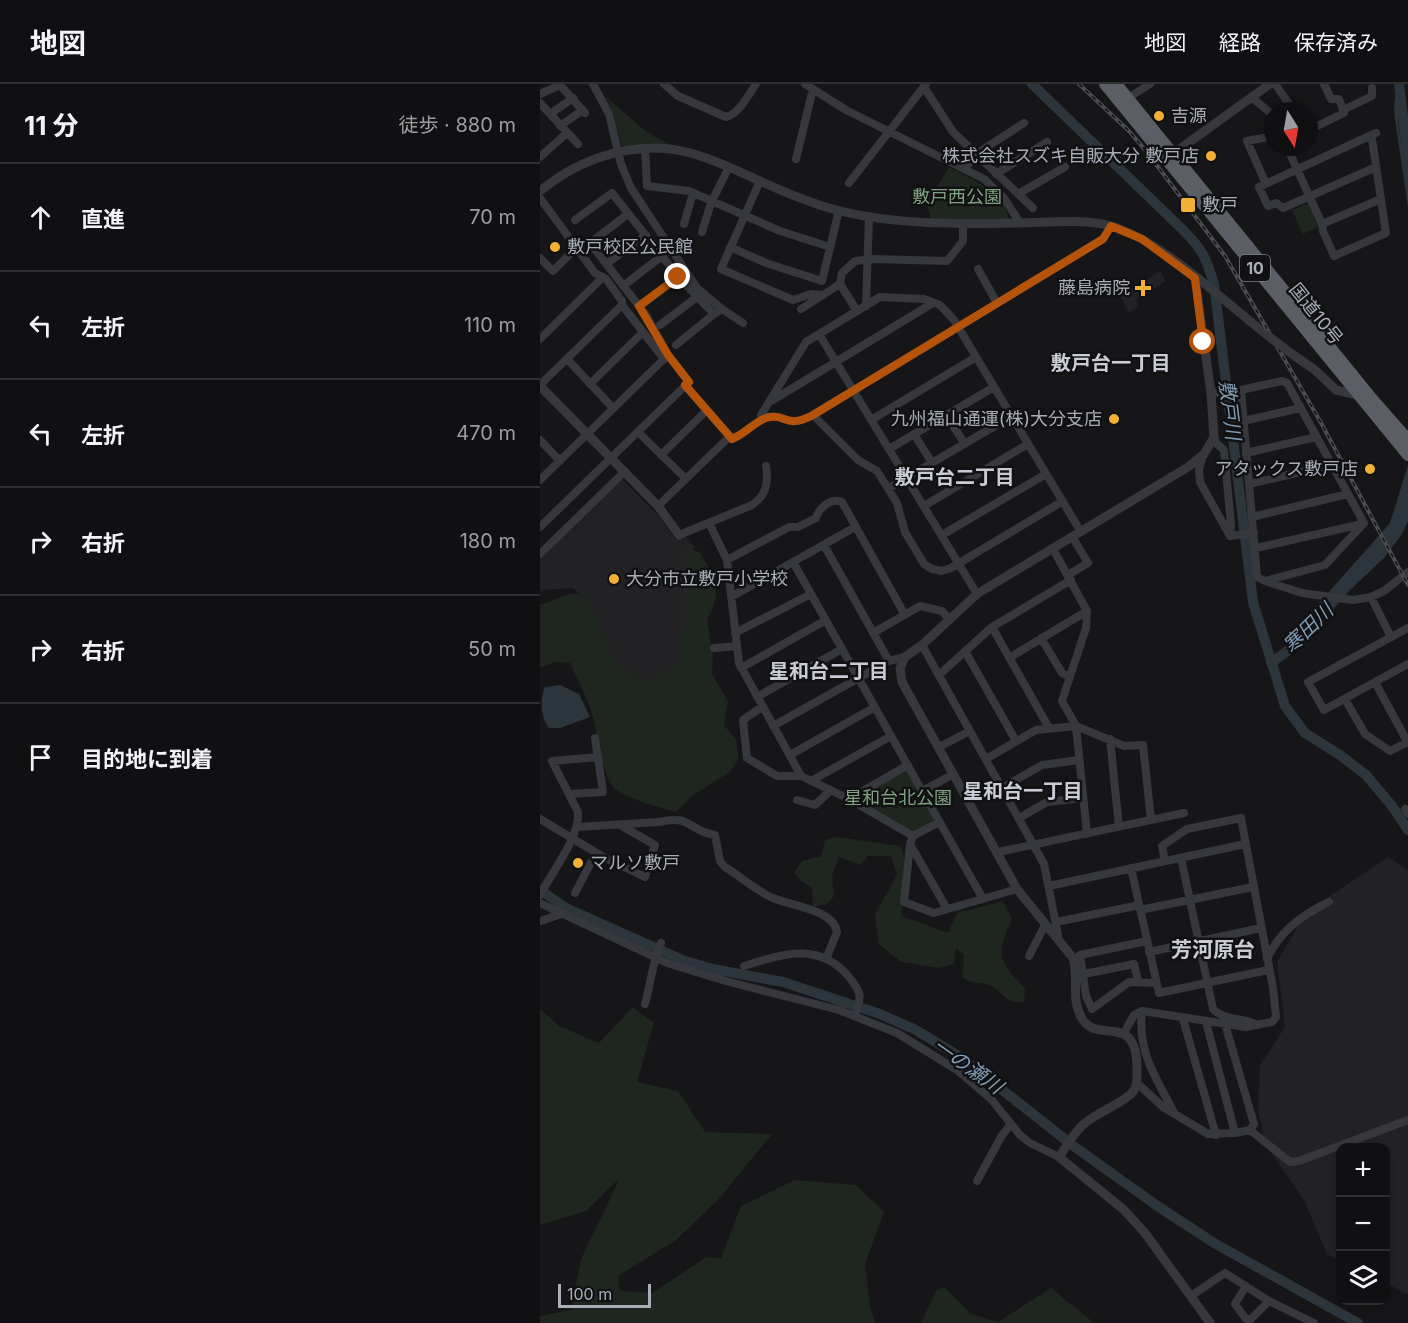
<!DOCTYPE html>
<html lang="ja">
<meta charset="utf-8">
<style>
body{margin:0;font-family:Inter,"Noto Sans JP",sans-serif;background:#1e1e20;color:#f1f3f6}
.controls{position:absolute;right:18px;bottom:18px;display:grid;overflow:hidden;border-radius:12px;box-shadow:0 3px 9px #0003}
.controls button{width:54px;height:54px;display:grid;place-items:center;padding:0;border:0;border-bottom:2px solid #303032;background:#101012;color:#f1f3f6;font:30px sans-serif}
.compass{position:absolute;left:724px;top:18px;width:54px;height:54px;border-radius:50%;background:#101012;box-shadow:0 3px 9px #0003;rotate:169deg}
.scale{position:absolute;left:18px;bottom:15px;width:93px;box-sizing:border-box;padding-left:6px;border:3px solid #a8adb8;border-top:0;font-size:16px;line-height:21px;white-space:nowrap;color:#a8adb8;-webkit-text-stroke:4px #111113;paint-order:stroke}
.stop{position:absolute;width:18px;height:18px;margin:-14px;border:4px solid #b45309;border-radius:50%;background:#fff}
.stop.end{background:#b45309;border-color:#fff;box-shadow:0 2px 6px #0008}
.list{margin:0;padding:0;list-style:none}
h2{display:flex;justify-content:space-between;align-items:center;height:78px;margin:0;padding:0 24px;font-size:26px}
h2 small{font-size:20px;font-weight:400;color:#9c9d9f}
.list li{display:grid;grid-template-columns:39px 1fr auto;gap:18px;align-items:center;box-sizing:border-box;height:108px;padding:0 24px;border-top:2px solid #303032}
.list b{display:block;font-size:22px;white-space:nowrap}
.list em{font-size:20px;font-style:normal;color:#9c9d9f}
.icon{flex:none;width:33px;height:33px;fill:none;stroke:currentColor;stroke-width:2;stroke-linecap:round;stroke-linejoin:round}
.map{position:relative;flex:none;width:868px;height:1239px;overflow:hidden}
header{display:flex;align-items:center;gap:36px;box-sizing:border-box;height:84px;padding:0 30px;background:#101012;border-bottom:2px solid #303032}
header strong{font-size:28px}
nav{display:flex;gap:33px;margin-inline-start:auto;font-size:21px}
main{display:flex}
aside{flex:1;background:#101012}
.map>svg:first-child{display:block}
.built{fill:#222225}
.green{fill:#1e261f}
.water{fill:#2c353c}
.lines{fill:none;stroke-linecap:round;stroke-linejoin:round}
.river{stroke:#2c353c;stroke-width:10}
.minor{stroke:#37383d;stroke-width:8}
.tertiary{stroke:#37383d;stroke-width:9}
.trunk{stroke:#5b5e65;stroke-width:12}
.rail-casing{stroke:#4a4c52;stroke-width:4}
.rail{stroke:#111113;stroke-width:1.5;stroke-dasharray:4.5;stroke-linecap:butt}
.tertiary-bridge{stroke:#37383d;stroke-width:9}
.route{stroke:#b45309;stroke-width:8}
.poi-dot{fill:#f2b134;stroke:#111113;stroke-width:2}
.labels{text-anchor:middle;stroke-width:5;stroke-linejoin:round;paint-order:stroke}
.shield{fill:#111113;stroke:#7b7e86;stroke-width:1.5}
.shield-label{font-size:16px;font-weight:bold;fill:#a8adb8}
.poi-label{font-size:18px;fill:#a8adb8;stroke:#111113;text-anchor:start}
.park-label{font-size:18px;fill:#7fa381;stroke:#111113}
.street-label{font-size:18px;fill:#a8adb8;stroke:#111113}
.neighbourhood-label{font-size:20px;font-weight:bold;fill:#c9ccd4;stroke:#111113}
.water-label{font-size:20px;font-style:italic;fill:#7f9bb3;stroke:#111113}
.quarter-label{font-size:21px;font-weight:bold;fill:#c9ccd4;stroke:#111113}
</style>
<header>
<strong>地図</strong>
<nav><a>地図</a><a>経路</a><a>保存済み</a></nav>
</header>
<main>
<aside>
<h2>11 分<small>徒歩 · 880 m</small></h2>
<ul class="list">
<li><svg class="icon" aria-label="ahead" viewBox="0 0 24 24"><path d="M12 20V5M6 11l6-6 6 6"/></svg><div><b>直進</b></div><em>70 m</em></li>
<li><svg class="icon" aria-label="left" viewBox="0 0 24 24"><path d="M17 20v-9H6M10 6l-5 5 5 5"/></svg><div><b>左折</b></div><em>110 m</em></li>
<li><svg class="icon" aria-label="left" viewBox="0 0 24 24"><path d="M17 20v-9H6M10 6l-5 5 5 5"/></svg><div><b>左折</b></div><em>470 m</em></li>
<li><svg class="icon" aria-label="right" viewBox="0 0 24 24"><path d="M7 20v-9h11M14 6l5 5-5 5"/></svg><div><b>右折</b></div><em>180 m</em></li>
<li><svg class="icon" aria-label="right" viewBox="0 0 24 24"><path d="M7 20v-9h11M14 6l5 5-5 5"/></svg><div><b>右折</b></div><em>50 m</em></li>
<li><svg class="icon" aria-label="arrive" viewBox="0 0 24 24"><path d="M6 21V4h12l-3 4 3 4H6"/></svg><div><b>目的地に到着</b></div></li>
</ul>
</aside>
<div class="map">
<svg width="868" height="1239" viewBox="0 0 868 1239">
<rect width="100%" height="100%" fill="#161618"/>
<path class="built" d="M620,187L626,197L596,215L599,222L589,229L580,212Z
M81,394L116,429L136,456L145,452L155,463L150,476L144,578L113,600L81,592L47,517L33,504L4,506L0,509V472Z
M848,773L868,786V1211L846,1199V1064H800V1177L787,1170L765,1118L725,1060L718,1024L720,981L745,943L737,878L766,828Z"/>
<path class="green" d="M65,12L103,45L131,62H82L73,28Z
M409,83C429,93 466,110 469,136L391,135L387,120Z
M769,119L778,143L763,150L752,126Z
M143,464L160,468C174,494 184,507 167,535L173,571L172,590L188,617L184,641L196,656L199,674L191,687L152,712L136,728C121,724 87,715 75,705C61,692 58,647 51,626C45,610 37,594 30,579L14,578L0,584V521L29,510L45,511C58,531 67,568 83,584C89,590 100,594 108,598L138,578L143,546Z
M365,686L367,687L394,734L393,737L374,748L317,716L316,713Z
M296,753L361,762C368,776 361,815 362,832L408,849L417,829L463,817L472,835C455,873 459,876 485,905L484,918C464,920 464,908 450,901C440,897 431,901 422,893L424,871L416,864L414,880L399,884L361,878L338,859L335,830L357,791L351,772H328L321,781L299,773L292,792L294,812L287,820L273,823L272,804L260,796L254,789L262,777L281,772L285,756Z
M93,923L114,939L97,998L138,1007L165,1048L232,1050L178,1116L136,1156L78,1192L80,1207L112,1209L166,1173L181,1174L201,1122L255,1096L316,1101L344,1128L325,1180L330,1222L335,1239H0V1232L31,1226L41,1175L80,1094L46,1127L0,1141V925L19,942L59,959Z
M404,1203L431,1230L458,1238L511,1204L554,1239H381L396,1207Z"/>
<path class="water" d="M857,0H858V37L862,65L868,80V123L855,35L854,23Z
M868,381V437L862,450L844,474L810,506L766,557L750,547L779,519L850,439Z
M20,601L39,610L50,633L20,644H9C0,633 0,614 5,603Z"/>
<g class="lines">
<path class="river" d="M492,0L641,144C663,166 665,171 674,200L713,518L745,622L765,649L800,671L826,691L852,722L868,746
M859,0L868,74
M731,579L753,563L771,546
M0,806L26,824L145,877L173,885L243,898L340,930L376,946L422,974L532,1061L616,1121L674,1159L818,1239"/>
<path class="minor" d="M53,0L69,30L81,80L91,104L157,204L182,225L203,239
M124,0L138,12L186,33C199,30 209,10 216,0
M265,0L306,26L444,95L464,114L480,139
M735,0L754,27
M384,3L413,48L436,70L484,39
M0,10L20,1L45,29
M711,13L733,31
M588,14L610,0
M0,19L38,60
M803,26L832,12V4
M10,30L33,14
M20,42L43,26
M769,46L804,29L799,15H791L784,0
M836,49L719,103L728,122L736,119L743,124L836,83
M747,63L782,140L783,147L794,172L846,149L832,55L828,53
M105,65L107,102L149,107L240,147L290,163
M0,73L27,49
M256,75L273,5
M425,85L436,70L493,124
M456,90L507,58
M220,97L181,185L253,216L271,210L283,211
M309,99L386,0
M726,100L707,57L733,52
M478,110L525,83
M0,114L55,189L66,195L82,217V221L124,275
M35,136L72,109L141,196L174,230L182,225
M144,140L153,109
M782,140L841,115
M162,148L171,119L189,83
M190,163L226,179L282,197L299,126
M0,174L13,187L36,164
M66,180L106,151
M438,185L457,219
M83,202L122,172
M100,222L138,193
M326,222L329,133
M261,225L300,200
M317,227L300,200L302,189L315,177L333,175L407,177L423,157V140
M120,241L157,213
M279,250L437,510
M0,255L63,193
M136,261L174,230
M27,275L73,324
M50,300L103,248
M0,301L82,221
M145,301L192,355
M701,306L717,493L725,497L785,481L824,439
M671,309L701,306L742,297L747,299L824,439
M233,316L393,219
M273,331L318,376L337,387L357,419L365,448L384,480L392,485L402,487L411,484L523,417
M406,331L425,360
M221,336V331L266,258L340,213L384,215L400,221L414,236L541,448
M331,336L436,273
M703,337L761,324
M98,348L146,395
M374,350L392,379
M674,353L676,359L684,366L691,441L690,452
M0,356L20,377
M349,365L454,303
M706,369L776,353
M121,371L167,326
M663,371L659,385L660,398L690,452L714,449
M0,396L127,272
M709,400L792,381
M349,404L472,332
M118,422L187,355C204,354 213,337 228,333C248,329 245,346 273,331L563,155L571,142
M384,422L488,360
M712,433L808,410
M169,439L187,476L199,579L261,692
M0,443L149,298L128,271L106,231L50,159L88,130
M139,451L212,421C226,412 229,399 226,382
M402,451L506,390
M284,461L349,577
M716,464L822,440
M513,465L547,527L546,544L522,617L536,642L584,662L603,661L611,736
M0,470L84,388
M187,476L249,443H258L276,434C279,424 291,413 302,418L365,531
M253,478L443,815
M528,491L548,479L533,454
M725,497L762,509L813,516L831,513L844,507L868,488
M191,513L315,443
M831,513L851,553
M452,543L509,644
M868,544L768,598L784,626L868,580
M195,549L271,510
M333,549L380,522L402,527L409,535
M501,554L522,589L530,593
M382,561L504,780L519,856
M174,564L197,562
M425,567L476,657
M469,574L547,527
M201,584L286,536
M399,591L452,543L531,496
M835,598L868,659
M217,613L302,565
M805,615L825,650L850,667L868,658
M223,622L203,636L207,674L237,692H261L309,715L373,752
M233,642L349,577L365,573
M570,655L579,743
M399,663L430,647
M250,671L335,623
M446,675L496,646L536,642L547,750
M271,697L351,652
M462,704L502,681L539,676
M382,707L414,690
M29,710L63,708L55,654
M309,715L368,681
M257,716L275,721L291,706
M865,725L868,730
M479,734L507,718L543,714
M0,735L65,774L105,793L115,761L80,741
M399,738L373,752L370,760L364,818L394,829L477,805
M37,743L119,738C153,730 147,747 175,751L180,777L185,783C201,793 217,807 233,814C252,822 294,826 297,848L286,875
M370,760L407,825
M458,768L644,729
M641,774L673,925C684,937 704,933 717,941
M591,784L619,909L728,886
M509,802L705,760
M35,809L56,769
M0,811C12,788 40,753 38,728L12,677L58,673
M0,819L127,879L182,896L299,926L357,949L417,986L451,1015L480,1051L490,1059L519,1073
M600,826L713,803
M1,837L21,830
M516,838L595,822
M607,857L540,871L546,912L552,925L589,898L616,899
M609,868L721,844
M489,872L505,841
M727,875C739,848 763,830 789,818
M204,882C242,870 279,857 309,893C322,909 322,912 315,931
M544,890L594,880L598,897
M105,920C111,899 112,879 121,859
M602,927C597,968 617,995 634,1029
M643,935L676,1051
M666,938L695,1049
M584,949L594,931L602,927L706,943L732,938L736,933L733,904L701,734L647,745L622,762L625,777
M597,999L623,1023L668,1050L695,1049L710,1046L714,1040L685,940
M710,1046L750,1078L759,1077L868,1036
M437,1097L461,1053L470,1041
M706,1202L695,1220L706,1235H711L729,1217
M651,1212L685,1189L729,1217L774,1239"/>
<path class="tertiary" d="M630,72L730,0
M0,107C33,80 73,64 117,64C154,65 187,82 220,97C246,109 272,120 300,127C358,141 417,140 476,139C507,139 541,134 571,142C623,157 683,217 727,251
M655,194L671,309L674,353L664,370L648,383L437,510L382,561L365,573L360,584L362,598L477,805L533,874C539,893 531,915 541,933C556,962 597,926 597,984C597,994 598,1003 591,1010C577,1022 558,1028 544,1040C534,1048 526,1063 519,1073L583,1125L605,1149L670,1239
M752,270L775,286L796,306L822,312
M0,302L118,422L139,451"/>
<path class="trunk" d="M565,0L868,371
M576,0L832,315L868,356"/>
<g class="rail-casing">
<path id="rail" d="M539,0L589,47L606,67L685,172L780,337L868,501"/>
</g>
<use href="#rail" class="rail"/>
<path class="tertiary-bridge" d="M727,251L752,270"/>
</g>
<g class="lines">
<path class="route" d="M138,193L99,222L128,271L149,298L145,301L192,355C205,350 214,338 226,334C246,328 245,346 273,331L563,155L571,142L602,155L655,194L663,258"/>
</g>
<g class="poi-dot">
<circle cx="619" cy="32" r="6"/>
<circle cx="671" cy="72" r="6"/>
<rect x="640" y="113" width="16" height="16" rx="3"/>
<circle cx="15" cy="163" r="6"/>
<path d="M600 195h6v6h6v6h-6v6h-6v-6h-6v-6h6z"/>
<circle cx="574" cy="335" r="6"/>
<circle cx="830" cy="385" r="6"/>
<circle cx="74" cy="495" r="6"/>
<circle cx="38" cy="779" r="6"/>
</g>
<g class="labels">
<rect class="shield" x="700" y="171" width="30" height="26" rx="4.5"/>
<g class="shield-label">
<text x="715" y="190">10</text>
</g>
<g class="poi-label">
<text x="631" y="38">吉源</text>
<text x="659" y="78" text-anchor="end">株式会社スズキ自販大分 敷戸店</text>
<text x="662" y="127">敷戸</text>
<text x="27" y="169">敷戸校区公民館</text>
<text x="590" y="210" text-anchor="end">藤島病院</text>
<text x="562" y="341" text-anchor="end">九州福山通運(株)大分支店</text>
<text x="818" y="391" text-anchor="end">アタックス敷戸店</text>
<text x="86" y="501">大分市立敷戸小学校</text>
<text x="50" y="785">マルソ敷戸</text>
</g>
<g class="park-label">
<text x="417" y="119">敷戸西公園</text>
<text x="358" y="720">星和台北公園</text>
</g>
<g class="street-label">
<text transform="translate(776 230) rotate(51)" y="6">国道10号</text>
</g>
<g class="neighbourhood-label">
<text x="571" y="286">敷戸台一丁目</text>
<text x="415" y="400">敷戸台二丁目</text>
<text x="289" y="594">星和台二丁目</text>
<text x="483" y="714">星和台一丁目</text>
</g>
<g class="water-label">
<text transform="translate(690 326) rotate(83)" y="7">敷戸川</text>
<text transform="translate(768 544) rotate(-44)" y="7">寒田川</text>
<text transform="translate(428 982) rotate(35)" y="7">一の瀬川</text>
</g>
<g class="quarter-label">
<text x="673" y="873">芳河原台</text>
</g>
</g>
</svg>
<div class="controls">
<button>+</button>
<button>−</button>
<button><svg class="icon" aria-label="layers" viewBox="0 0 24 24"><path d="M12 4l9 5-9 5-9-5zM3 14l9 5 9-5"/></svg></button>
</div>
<svg class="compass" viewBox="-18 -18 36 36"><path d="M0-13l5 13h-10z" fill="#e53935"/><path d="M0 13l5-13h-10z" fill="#9c9d9f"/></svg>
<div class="scale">100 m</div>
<div class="stop" style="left:663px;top:258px"></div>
<div class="stop end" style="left:138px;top:193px"></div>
</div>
</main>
